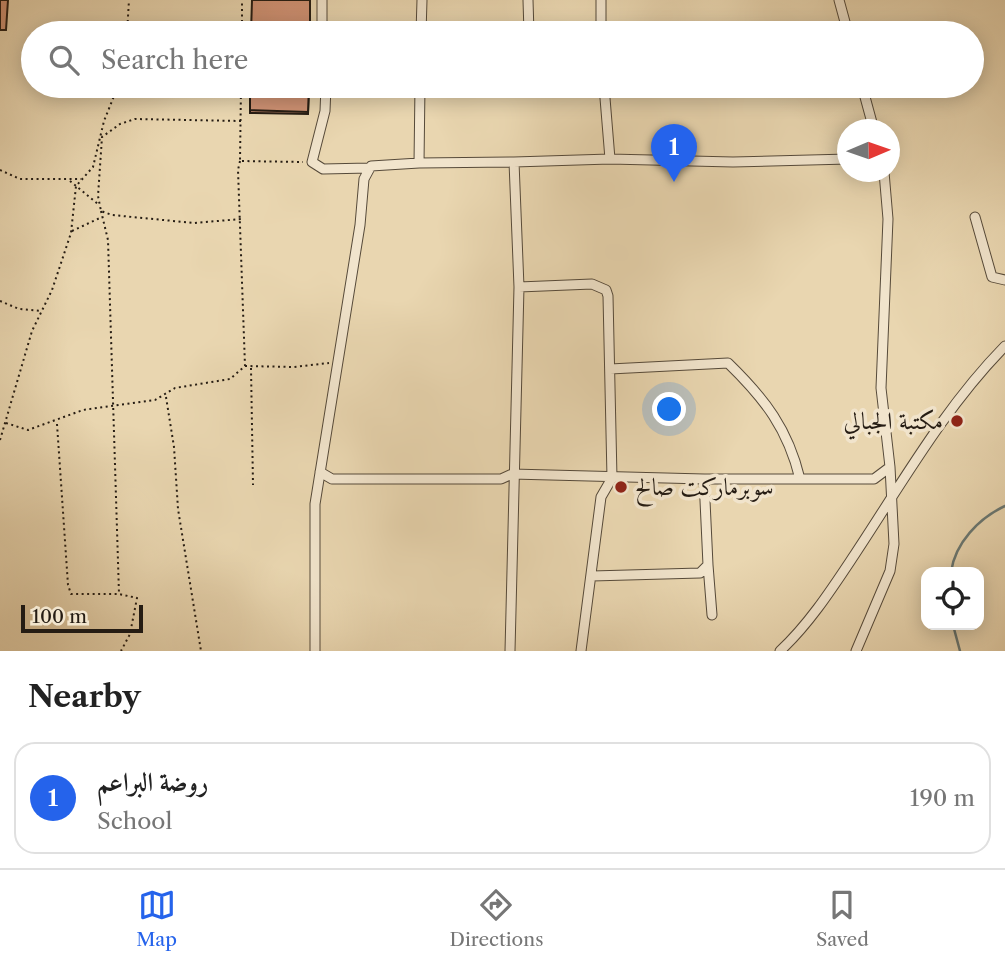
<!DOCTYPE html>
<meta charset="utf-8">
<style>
body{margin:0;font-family:"Libre Caslon Text",Amiri,serif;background:#f2f2f2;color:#222}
.controls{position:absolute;right:21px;bottom:21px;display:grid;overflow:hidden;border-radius:14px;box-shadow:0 4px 18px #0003}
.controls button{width:63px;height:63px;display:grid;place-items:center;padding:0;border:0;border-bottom:2px solid #e0e0e0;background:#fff;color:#222;font:35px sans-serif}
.compass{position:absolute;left:837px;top:119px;width:63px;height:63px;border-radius:50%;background:#fff;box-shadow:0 4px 18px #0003;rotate:88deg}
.scale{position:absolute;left:21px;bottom:18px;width:122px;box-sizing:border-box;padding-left:7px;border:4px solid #251c13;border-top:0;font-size:19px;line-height:24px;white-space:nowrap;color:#251c13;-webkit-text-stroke:5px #f1e4cc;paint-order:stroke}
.you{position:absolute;left:670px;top:410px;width:24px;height:24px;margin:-18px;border:5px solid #fff;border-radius:50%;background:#1a73e8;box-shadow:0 0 0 10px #1a73e833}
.badge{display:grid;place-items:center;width:46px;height:46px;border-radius:50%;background:#2563eb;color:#fff;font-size:23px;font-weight:700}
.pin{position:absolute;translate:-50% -58px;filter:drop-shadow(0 2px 4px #0008)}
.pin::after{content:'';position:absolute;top:37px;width:24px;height:21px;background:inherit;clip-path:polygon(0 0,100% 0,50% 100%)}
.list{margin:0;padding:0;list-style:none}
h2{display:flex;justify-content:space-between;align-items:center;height:91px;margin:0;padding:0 28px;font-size:30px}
h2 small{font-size:23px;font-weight:400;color:#767676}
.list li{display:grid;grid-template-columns:46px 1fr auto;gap:21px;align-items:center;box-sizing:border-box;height:112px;margin:0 14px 14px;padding:0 14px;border:2px solid #e0e0e0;border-radius:21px}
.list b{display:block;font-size:26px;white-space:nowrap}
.list p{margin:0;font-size:23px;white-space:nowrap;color:#767676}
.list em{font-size:23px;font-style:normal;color:#767676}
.icon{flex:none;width:38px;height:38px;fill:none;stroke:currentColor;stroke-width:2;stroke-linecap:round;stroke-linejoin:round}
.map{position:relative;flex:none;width:1005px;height:651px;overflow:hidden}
.search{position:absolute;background:#fff;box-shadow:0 4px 18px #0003;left:21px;right:21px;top:21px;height:77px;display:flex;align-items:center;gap:18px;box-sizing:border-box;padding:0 24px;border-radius:38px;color:#767676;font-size:26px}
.sheet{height:217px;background:#fff}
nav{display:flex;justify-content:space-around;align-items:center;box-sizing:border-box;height:98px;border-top:2px solid #e0e0e0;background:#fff;font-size:19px;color:#767676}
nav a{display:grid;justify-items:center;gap:4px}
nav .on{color:#2563eb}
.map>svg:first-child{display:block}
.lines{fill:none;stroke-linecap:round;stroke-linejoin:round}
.stream{stroke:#6b7974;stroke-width:2.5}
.minor-casing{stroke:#564a3a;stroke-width:11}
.path{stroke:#251c13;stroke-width:2;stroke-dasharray:2 3.5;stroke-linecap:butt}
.minor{stroke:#f1e4cc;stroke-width:9}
.wall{fill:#b27e64;stroke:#251c13;stroke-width:2}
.building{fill:#cf9274;stroke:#251c13;stroke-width:2}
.poi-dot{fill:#8f2418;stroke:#f1e4cc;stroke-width:2.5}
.labels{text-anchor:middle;stroke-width:7;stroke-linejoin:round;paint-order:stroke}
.poi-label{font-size:24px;fill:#251c13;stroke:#f1e4cc;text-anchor:end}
</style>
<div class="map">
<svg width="1005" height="651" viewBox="0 0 1005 651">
<rect width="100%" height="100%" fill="#e9d6b0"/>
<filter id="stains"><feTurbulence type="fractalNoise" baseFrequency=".00286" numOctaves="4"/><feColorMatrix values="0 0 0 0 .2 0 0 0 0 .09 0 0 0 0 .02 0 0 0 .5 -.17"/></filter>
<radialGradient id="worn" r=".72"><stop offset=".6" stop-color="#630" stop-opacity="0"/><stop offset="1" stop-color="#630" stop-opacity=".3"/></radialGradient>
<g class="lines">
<path class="stream" d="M951,572C955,543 979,518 1005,506
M953,625L960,651"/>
<g class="minor-casing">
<path id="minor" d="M528,0L529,33
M839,0L848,33
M322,33V0
M421,33L422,0
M601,33V0
M326,86L325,111L312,162L323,169L369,168
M604,86L610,159L733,162L848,159
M862,86L874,130
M514,162L610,159
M419,163L514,162L519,287L510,651
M975,217L992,277L1005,280
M519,287L592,284L606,290L608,296L612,478L601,497L581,651
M610,369L728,363C765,399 788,429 800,479
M320,472L332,479H501L512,474L704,479
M708,565L712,615
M592,576L700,573L708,565L704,479H874L890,467
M315,651V504L360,225L364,179L371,166L419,163L420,86
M780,651C810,623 833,587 855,554C902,483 945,407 1005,346
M856,651L890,571L894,544L890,467L881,388L888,219L884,172"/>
</g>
<path class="path" d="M127,33L129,0
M242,33V0
M241,86L240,161L303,162
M241,121L135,119L120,124L102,137L98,196L101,211L112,215L194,223L241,219
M0,170L20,179H81
M70,181L98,204
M101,211L108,240L119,594
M72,231L102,217
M0,301L19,309L42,311
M245,366L294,367L329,363
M251,368L253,485
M166,397L174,447L178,509L201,651
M6,423L28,430L83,410L155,400L175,388L230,379L245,366L238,170L240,161
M57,424L68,585L71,594H119L137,598L130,634L121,651
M0,440L32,331L52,290L71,233L76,186L93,167L104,121L118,86"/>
<use href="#minor" class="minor"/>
</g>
<path class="wall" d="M250,86H309L308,114L250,113Z"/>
<path class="building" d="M0,0H8L6,30H0Z
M252,0H310V33H251Z
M250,86H309L308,112L250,110Z"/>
<g class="poi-dot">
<circle cx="957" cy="421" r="7"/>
<circle cx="621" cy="487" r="7"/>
</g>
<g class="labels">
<g class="poi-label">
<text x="943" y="429">مكتبة الجبالي</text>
<text x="635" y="495" text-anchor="start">سوبرماركت صالح</text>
</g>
</g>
<rect width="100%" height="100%" filter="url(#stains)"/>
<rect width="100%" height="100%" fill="url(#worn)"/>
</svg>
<div class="controls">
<button><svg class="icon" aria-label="locate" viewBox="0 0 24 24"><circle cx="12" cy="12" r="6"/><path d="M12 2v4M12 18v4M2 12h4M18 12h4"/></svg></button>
</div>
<svg class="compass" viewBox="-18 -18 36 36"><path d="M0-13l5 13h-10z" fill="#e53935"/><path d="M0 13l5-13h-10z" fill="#767676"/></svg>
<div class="scale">100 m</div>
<div class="you"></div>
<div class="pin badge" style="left:674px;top:182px">1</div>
<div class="search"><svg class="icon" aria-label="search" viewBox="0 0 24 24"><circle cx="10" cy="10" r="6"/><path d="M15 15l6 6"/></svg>Search here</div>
</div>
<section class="sheet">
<h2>Nearby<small></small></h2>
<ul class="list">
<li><span class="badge">1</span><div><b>روضة البراعم</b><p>School</p></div><em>190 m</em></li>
</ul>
</section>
<nav>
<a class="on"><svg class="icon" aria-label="map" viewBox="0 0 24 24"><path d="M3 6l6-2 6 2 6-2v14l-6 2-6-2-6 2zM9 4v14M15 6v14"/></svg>Map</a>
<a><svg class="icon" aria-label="directions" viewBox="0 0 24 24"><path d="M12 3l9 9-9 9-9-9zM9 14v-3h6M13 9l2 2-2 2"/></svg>Directions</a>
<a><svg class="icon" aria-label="saved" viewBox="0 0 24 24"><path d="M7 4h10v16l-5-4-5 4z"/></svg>Saved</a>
</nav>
